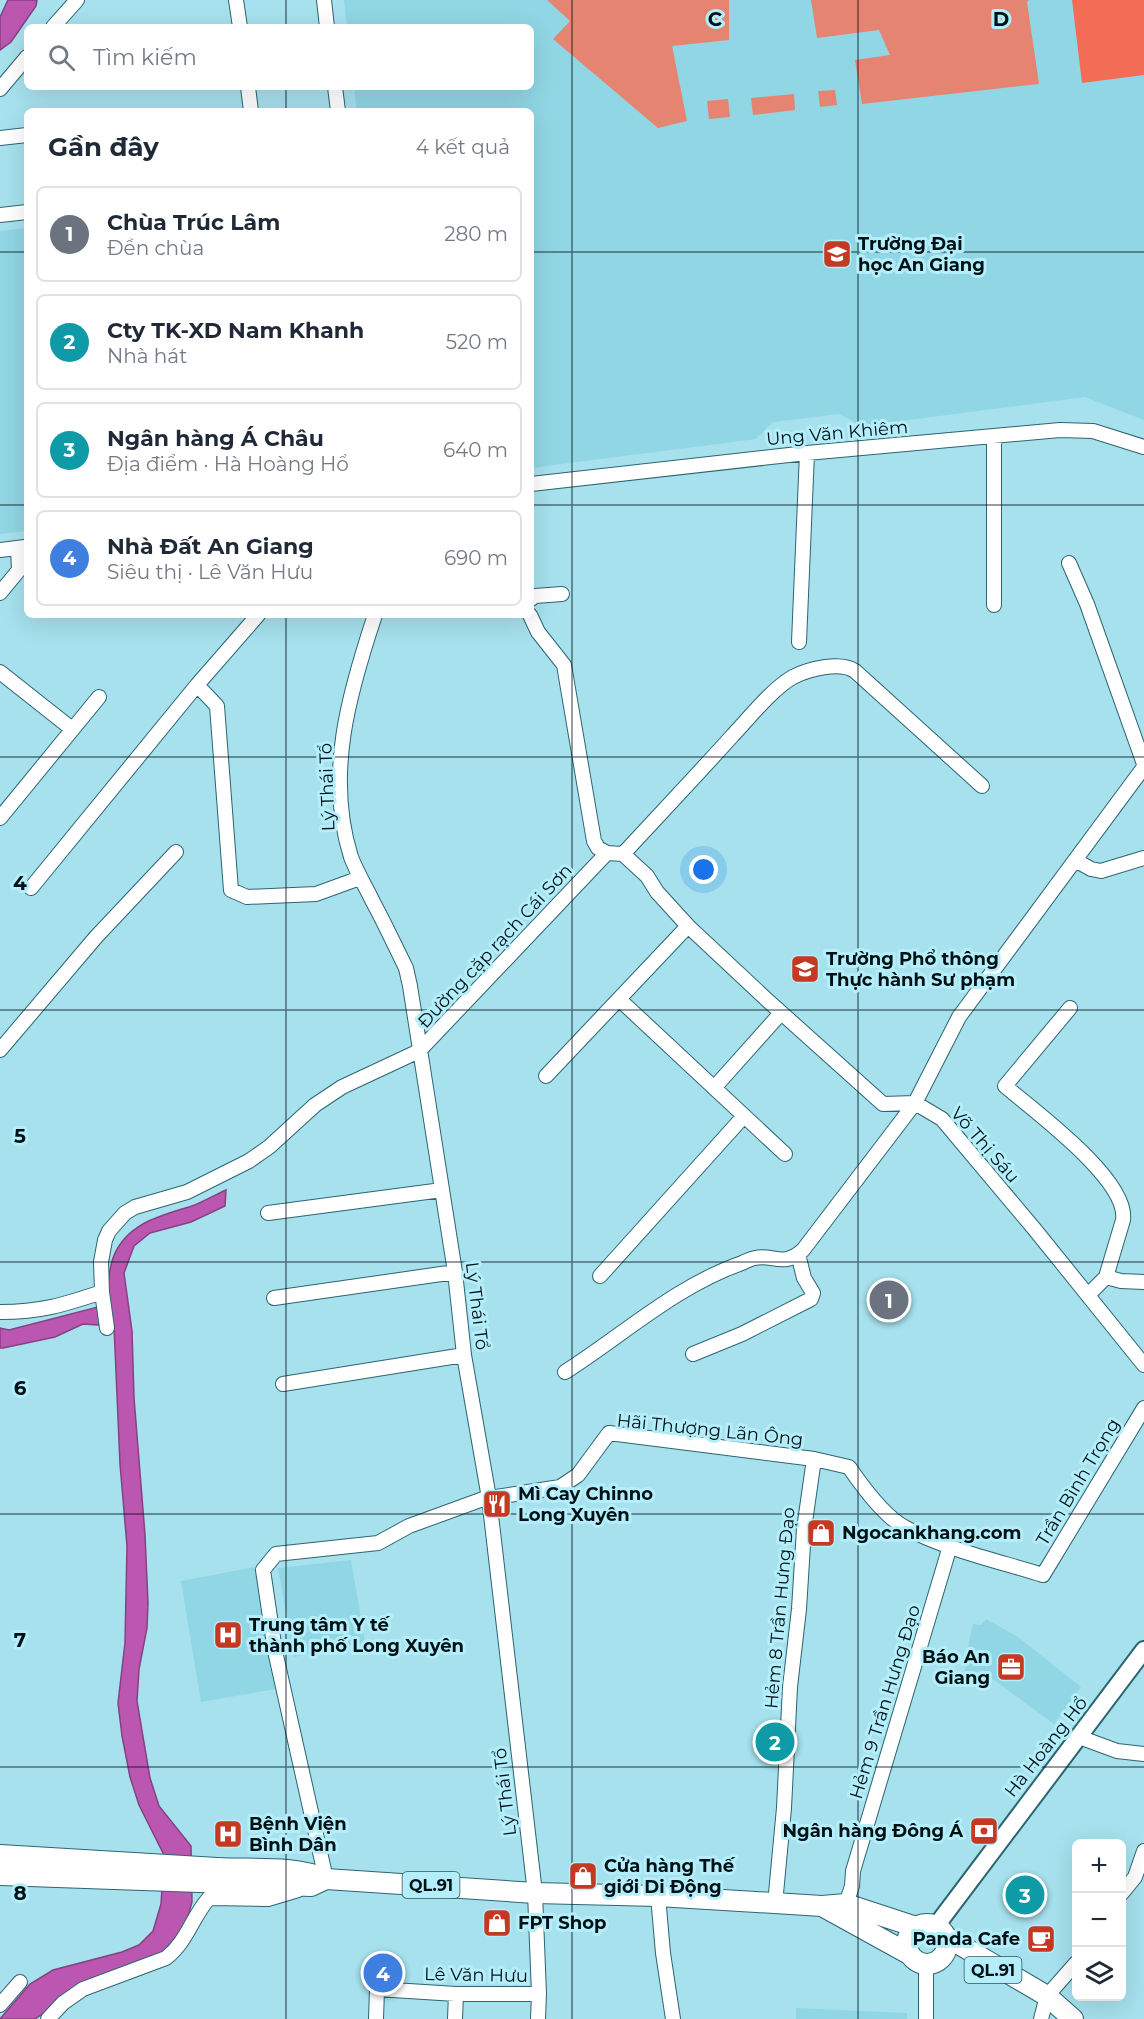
<!DOCTYPE html>
<html lang="vi">
<meta charset="utf-8">
<style>
body{margin:0;font-family:Montserrat,sans-serif;background:#f6f6f7;color:#1f2937}
.controls{position:absolute;right:18px;bottom:18px;display:grid;overflow:hidden;border-radius:9px;box-shadow:0 6px 24px #0002}
.controls button{width:54px;height:54px;display:grid;place-items:center;padding:0;border:0;border-bottom:2px solid #e0e1e3;background:#fff;color:#1f2937;font:30px sans-serif}
.you{position:absolute;left:704px;top:870px;width:21px;height:21px;margin:-15px;border:4px solid #fff;border-radius:50%;background:#1a73e8;box-shadow:0 0 0 9px #1a73e833}
.badge{display:grid;place-items:center;width:39px;height:39px;border-radius:50%;background:#c53923;color:#fff;font-size:20px;font-weight:700}
.pin{position:absolute;translate:-50% -50%;border:3px solid #fff;box-shadow:0 2px 6px #0006}
.list{margin:0;padding:0;list-style:none}
h2{display:flex;justify-content:space-between;align-items:center;height:78px;margin:0;padding:0 24px;font-size:26px}
h2 small{font-size:20px;font-weight:400;color:#747a83}
.list li{display:grid;grid-template-columns:39px 1fr auto;gap:18px;align-items:center;box-sizing:border-box;height:96px;margin:0 12px 12px;padding:0 12px;border:2px solid #e0e1e3;border-radius:9px}
.list b{display:block;font-size:22px;white-space:nowrap}
.list p{margin:0;font-size:20px;white-space:nowrap;color:#747a83}
.list em{font-size:20px;font-style:normal;color:#747a83}
.icon{flex:none;width:33px;height:33px;fill:none;stroke:currentColor;stroke-width:2;stroke-linecap:round;stroke-linejoin:round}
.map{position:relative;flex:none;width:1144px;height:2019px;overflow:hidden}
.search{position:absolute;background:#fff;box-shadow:0 6px 24px #0002;left:24px;top:24px;width:510px;height:66px;display:flex;align-items:center;gap:15px;box-sizing:border-box;padding:0 21px;border-radius:9px;color:#747a83;font-size:22px}
.panel{position:absolute;background:#fff;box-shadow:0 6px 24px #0002;left:24px;top:108px;width:510px;height:510px;border-radius:9px}
.map>svg:first-child{display:block}
.built{fill:#91d6e4}
.green{fill:#e58471}
.forest{fill:#f36d56}
.water{fill:#bc57b1;stroke:#844282;stroke-width:1.5}
.lines{fill:none;stroke-linecap:round;stroke-linejoin:round}
.minor-casing{stroke:#2c6570;stroke-width:16}
.major-casing{stroke:#2c6570;stroke-width:20}
.highway-casing{stroke:#2c6570;stroke-width:22}
.minor{stroke:#fff;stroke-width:14}
.major{stroke:#fff;stroke-width:16}
.highway{stroke:#fff;stroke-width:20}
.grid{fill:none;stroke:#001116;stroke-width:1.5;stroke-opacity:0.55}
.labels{text-anchor:middle;stroke-width:6;stroke-linejoin:round;paint-order:stroke}
.shield{fill:#b3eefa;stroke:#36535a;stroke-width:1.5}
.shield-label{font-size:16px;font-weight:bold;fill:#001116}
.poi-label{font-size:18px;font-weight:bold;fill:#001116;stroke:#b3eefa;text-anchor:start}
.street-label{font-size:18px;fill:#001116;stroke:#b3eefa}
.grid-label{font-size:20px;text-anchor:middle;font-weight:bold;fill:#001116;stroke:#b3eefa;stroke-width:6;stroke-linejoin:round;paint-order:stroke}
</style>
<div class="map">
<svg width="1144" height="2019" viewBox="0 0 1144 2019">
<rect width="100%" height="100%" fill="#a6e1ed"/>
<path class="built" d="M344,0H1144V420L1085,397L863,426L839,414L773,422L756,439L531,468V111H357L354,87H531V27H347Z
M27,228V531L0,534V231Z
M351,1560L365,1642L294,1657L278,1568Z
M255,1567L276,1689L201,1702L181,1581Z
M986,1619L1018,1637L1081,1687L1054,1724L990,1677L982,1686L964,1673L968,1662L965,1659L973,1624L981,1625Z
M796,2008L907,2013V2019H796Z"/>
<path class="green" d="M547,0H729V40L672,46L687,121L658,128L553,39L570,21Z
M811,0H1029L1027,2L1039,84L862,104L855,60L890,55L879,30L817,38Z
M835,90L837,105L820,107L818,91Z
M794,94L795,110L753,115L751,98Z
M728,99L730,117L709,119L707,101Z"/>
<path class="forest" d="M1072,0H1144V75L1082,83Z"/>
<path class="water" d="M8,0H37L36,6L11,42L0,50V17Z
M226,1190L225,1206L191,1222L150,1233L134,1246L124,1273L132,1331L134,1398L145,1535L148,1603L147,1628L139,1669L137,1701L150,1778L159,1806L191,1846L192,1902L185,1928L170,1947L152,1959L64,1999L35,2019H0L30,1984L53,1970L122,1952L139,1945L153,1931L161,1904L164,1855L139,1805L130,1777L122,1736L118,1703L125,1643L127,1546L120,1464L114,1326L83,1324L55,1337L3,1348H0V1328L9,1330L106,1305C108,1290 108,1272 113,1258C126,1223 160,1216 192,1206C203,1202 215,1195 226,1190Z"/>
<g class="lines">
<g class="minor-casing">
<path id="minor" d="M236,0L240,27
M324,0L327,27
M53,27L77,0
M248,87L251,111
M335,87L338,111
M0,89L27,57
M0,138L27,135
M0,215L27,212
M994,437V605
M531,484L807,453L1060,430L1093,431L1144,447
M0,550L25,547
M1069,563L1087,604L1144,764
M0,593L19,570L18,548
M531,599L535,596L562,594
M375,615C349,693 325,775 351,857C357,873 366,887 373,902C385,924 395,946 406,968L410,986L455,1272L464,1355L489,1498L535,1893L539,1994L538,2019
M530,615L538,632L564,665L594,841L598,848L607,853
M799,642L807,453
M0,672L72,729
M197,685L217,706L231,890L247,897L316,894L360,878
M0,818L99,697
M623,854C660,814 697,775 733,735C749,718 773,688 793,677C808,669 840,661 855,671L982,786
M1075,860L1091,869L1101,871L1144,858
M31,888L197,685L258,615
M620,1000L785,1154
M1070,1008L1005,1086C1034,1111 1129,1180 1123,1220L1106,1277L1088,1295
M0,1050L96,937L176,852
M546,1076L688,926
M714,1088L781,1013
M915,1103L942,1119L1036,1231L1144,1365
M268,1213L442,1190
M600,1276L744,1116
M1106,1277L1121,1281L1144,1282
M102,1292L101,1262L105,1240L109,1231L125,1213L135,1207L187,1192L249,1161L269,1147L315,1105L342,1087L419,1051L607,853L623,854L647,876L657,892L688,926L766,999L883,1104L915,1103
M274,1298L455,1272
M0,1312C41,1312 63,1305 102,1292L107,1328
M693,1354L742,1334L811,1299L813,1293L804,1278L798,1254
M565,1372C623,1335 676,1286 742,1263C746,1261 750,1259 755,1258C774,1254 783,1268 803,1250L915,1103L959,1017L1144,767
M283,1384L464,1355
M1079,1737L1117,1751L1144,1754
M326,1879L275,1651L263,1570L276,1554L378,1543L409,1526L483,1499L560,1487L578,1475L609,1433L814,1459L849,1467C862,1486 886,1518 906,1528C948,1550 998,1561 1043,1575L1144,1408
M1122,1893L1135,1877L1144,1851
M658,1896L663,1953L673,2019
M775,1904L784,1808L790,1687L799,1609L804,1529L814,1459
M846,1904L852,1886L853,1871L950,1546
M0,2005L20,1982
M48,2019L63,2003L83,1989L166,1958C187,1942 192,1917 209,1898L268,1899L298,1890
M376,2019L377,1989L456,1994H539
M455,2019L456,1994
M926,2019V1964
M1041,2019L1047,1996L1076,1963"/>
</g>
<g class="major-casing">
<path id="major" d="M936,1926L1144,1650"/>
</g>
<g class="highway-casing">
<path id="highway" d="M0,1855C72,1859 145,1864 217,1868C253,1870 292,1865 326,1879L535,1893L658,1896L822,1906L846,1904L916,1927
M0,1875L311,1886L326,1879
M822,1906L909,1954
M907 1944a20 20 0 1 1 40 0a20 20 0 1 1-40 0Z
M945,1936L1047,1996L1073,2019"/>
</g>
<use href="#minor" class="minor"/>
<use href="#major" class="major"/>
<use href="#highway" class="highway"/>
</g>
<path class="grid" d="M286,0V27M572,0V2019M858,0V2019M286,87V111M0,252H27M531,252H1144M0,505H27M531,505H1144M286,615V2019M0,757H1144M0,1010H1144M0,1262H1144M0,1514H1144M0,1767H1144"/>
<defs>
<g id="university-square" transform="scale(1.5)"><rect x="-9" y="-9" width="18" height="18" rx="4" fill="#c53923" stroke="#b3eefa"/><path d="M0-5L7-2L0 1L-7-2ZM-4 1L0 2.5L4 1V4Q0 6-4 4Z" fill="#fff"/></g>
<g id="school-square" transform="scale(1.5)"><rect x="-9" y="-9" width="18" height="18" rx="4" fill="#c53923" stroke="#b3eefa"/><path d="M0-5L7-2L0 1L-7-2ZM-4 1L0 2.5L4 1V4Q0 6-4 4Z" fill="#fff"/></g>
<g id="restaurant-square" transform="scale(1.5)"><rect x="-9" y="-9" width="18" height="18" rx="4" fill="#c53923" stroke="#b3eefa"/><path d="M-5-6h1v4h1v-4h1v4h1v-4h1v5L-1.5 .5V6h-2V.5L-5-1ZM5-6V6H3V1.5H1.5Q1.5-4 5-6Z" fill="#fff"/></g>
<g id="shop-square" transform="scale(1.5)"><rect x="-9" y="-9" width="18" height="18" rx="4" fill="#c53923" stroke="#b3eefa"/><path d="M-5-2.5h2.3a2.7 3.5 0 0 1 5.4 0H5L5.5 6h-11ZM-1.5-2.5h3a1.5 2.3 0 0 0-3 0Z" fill="#fff"/></g>
<g id="hospital-square" transform="scale(1.5)"><rect x="-9" y="-9" width="18" height="18" rx="4" fill="#c53923" stroke="#b3eefa"/><path d="M-5-5h3v3.5h4V-5h3V5h-3V1.5h-4V5h-3Z" fill="#fff"/></g>
<g id="office-square" transform="scale(1.5)"><rect x="-9" y="-9" width="18" height="18" rx="4" fill="#c53923" stroke="#b3eefa"/><path d="M-6-3h4V-5.5h4V-3h4V5H-6ZM-1-4.5V-3h2v-1.5ZM-6 0V1H6V0Z" fill="#fff"/></g>
<g id="bank-square" transform="scale(1.5)"><rect x="-9" y="-9" width="18" height="18" rx="4" fill="#c53923" stroke="#b3eefa"/><path d="M-6-4H6V4H-6ZM0-2.3a2.3 2.3 0 1 0 0 4.6a2.3 2.3 0 1 0 0-4.6Z" fill="#fff"/></g>
<g id="cafe-square" transform="scale(1.5)"><rect x="-9" y="-9" width="18" height="18" rx="4" fill="#c53923" stroke="#b3eefa"/><path d="M-5.5-4.5H6V0H3Q3 3.5 0 3.5H-2.5Q-5.5 3.5-5.5 0ZM3-3.2v2h1.7v-2ZM-6 4.5H4V6H-6Z" fill="#fff"/></g>
</defs>
<g fill-rule="evenodd">
<use href="#university-square" x="837" y="254"/>
<use href="#school-square" x="805" y="969"/>
<use href="#restaurant-square" x="497" y="1504"/>
<use href="#shop-square" x="821" y="1533"/>
<use href="#hospital-square" x="228" y="1635"/>
<use href="#office-square" x="1011" y="1667"/>
<use href="#bank-square" x="984" y="1831"/>
<use href="#hospital-square" x="228" y="1834"/>
<use href="#shop-square" x="583" y="1876"/>
<use href="#shop-square" x="497" y="1923"/>
<use href="#cafe-square" x="1041" y="1939"/>
</g>
<g class="labels">
<g class="shield">
<rect x="402.5" y="1872" width="57" height="26" rx="4.5"/>
<rect x="964.5" y="1957" width="57" height="26" rx="4.5"/>
</g>
<g class="shield-label">
<text x="431" y="1891">QL.91</text>
<text x="993" y="1976">QL.91</text>
</g>
<g class="poi-label">
<text x="858" y="250">Trường Đại<tspan x="858" dy="21">học An Giang</tspan></text>
<text x="826" y="965">Trường Phổ thông<tspan x="826" dy="21">Thực hành Sư phạm</tspan></text>
<text x="518" y="1500">Mì Cay Chinno<tspan x="518" dy="21">Long Xuyên</tspan></text>
<text x="842" y="1539">Ngocankhang.com</text>
<text x="249" y="1631">Trung tâm Y tế<tspan x="249" dy="21">thành phố Long Xuyên</tspan></text>
<text x="990" y="1663" text-anchor="end">Báo An<tspan x="990" dy="21">Giang</tspan></text>
<text x="249" y="1830">Bệnh Viện<tspan x="249" dy="21">Bình Dân</tspan></text>
<text x="963" y="1837" text-anchor="end">Ngân hàng Đông Á</text>
<text x="604" y="1872">Cửa hàng Thế<tspan x="604" dy="21">giới Di Động</tspan></text>
<text x="518" y="1929">FPT Shop</text>
<text x="1020" y="1945" text-anchor="end">Panda Cafe</text>
</g>
<g class="street-label">
<text transform="translate(837 433) rotate(-5)" y="6">Ung Văn Khiêm</text>
<text transform="translate(327 787) rotate(-92)" y="6">Lý Thái Tổ</text>
<text transform="translate(495 946) rotate(-47)" y="6">Đường cặp rạch Cái Sơn</text>
<text transform="translate(985 1145) rotate(49)" y="6">Võ Thị Sáu</text>
<text transform="translate(477 1306) rotate(83)" y="6">Lý Thái Tổ</text>
<text transform="translate(710 1430) rotate(6)" y="6">Hãi Thượng Lãn Ông</text>
<text transform="translate(1078 1482) rotate(-59)" y="6">Trần Bình Trọng</text>
<text transform="translate(780 1608) rotate(-85)" y="6">Hẻm 8 Trần Hưng Đạo</text>
<text transform="translate(885 1702) rotate(-73)" y="6">Hẻm 9 Trần Hưng Đạo</text>
<text transform="translate(1046 1747) rotate(-52)" y="6">Hà Hoàng Hổ</text>
<text transform="translate(505 1792) rotate(-97)" y="6">Lý Thái Tổ</text>
<text transform="translate(476 1975) rotate(1)" y="6">Lê Văn Hưu</text>
</g>
</g>
<g class="grid-label">
<text x="715" y="26">C</text>
<text x="1001" y="26">D</text>
<text x="20" y="890">4</text>
<text x="20" y="1143">5</text>
<text x="20" y="1395">6</text>
<text x="20" y="1647">7</text>
<text x="20" y="1900">8</text>
</g>
</svg>
<div class="controls">
<button>+</button>
<button>−</button>
<button><svg class="icon" aria-label="layers" viewBox="0 0 24 24"><path d="M12 4l9 5-9 5-9-5zM3 14l9 5 9-5"/></svg></button>
</div>
<div class="you"></div>
<div class="pin badge" style="left:889px;top:1300px;background:#6b7280">1</div>
<div class="pin badge" style="left:775px;top:1742px;background:#0f9aa8">2</div>
<div class="pin badge" style="left:1025px;top:1895px;background:#0f9aa8">3</div>
<div class="pin badge" style="left:383px;top:1973px;background:#3f7fe0">4</div>
<div class="search"><svg class="icon" aria-label="search" viewBox="0 0 24 24"><circle cx="10" cy="10" r="6"/><path d="M15 15l6 6"/></svg>Tìm kiếm</div>
<section class="panel">
<h2>Gần đây<small>4 kết quả</small></h2>
<ul class="list">
<li><span class="badge" style="background:#6b7280">1</span><div><b>Chùa Trúc Lâm</b><p>Đền chùa</p></div><em>280 m</em></li>
<li><span class="badge" style="background:#0f9aa8">2</span><div><b>Cty TK-XD Nam Khanh</b><p>Nhà hát</p></div><em>520 m</em></li>
<li><span class="badge" style="background:#0f9aa8">3</span><div><b>Ngân hàng Á Châu</b><p>Địa điểm · Hà Hoàng Hổ</p></div><em>640 m</em></li>
<li><span class="badge" style="background:#3f7fe0">4</span><div><b>Nhà Đất An Giang</b><p>Siêu thị · Lê Văn Hưu</p></div><em>690 m</em></li>
</ul>
</section>
</div>
